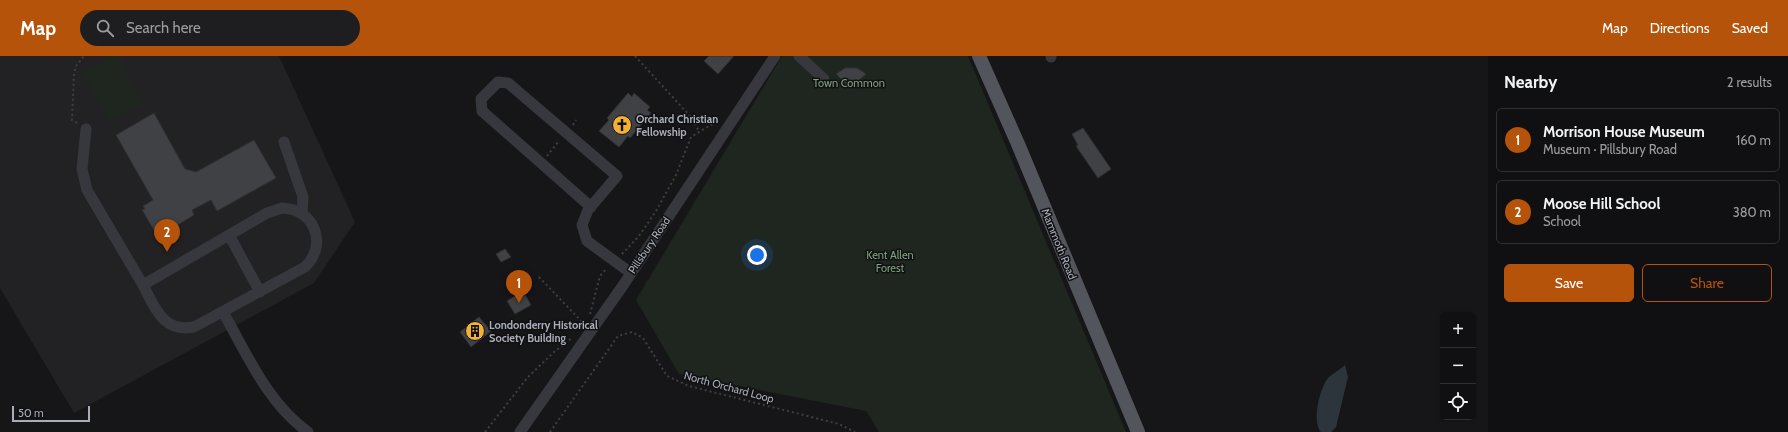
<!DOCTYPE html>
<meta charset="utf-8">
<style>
body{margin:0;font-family:Cabin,sans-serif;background:#1e1e20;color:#f1f3f6}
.controls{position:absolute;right:12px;bottom:12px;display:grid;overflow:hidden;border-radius:6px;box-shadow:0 1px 3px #0004}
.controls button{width:36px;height:36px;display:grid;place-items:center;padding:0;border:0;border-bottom:1px solid #303032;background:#101012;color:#f1f3f6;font:20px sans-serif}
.scale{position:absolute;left:12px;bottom:10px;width:78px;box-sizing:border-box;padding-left:4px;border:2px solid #a8adb8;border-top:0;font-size:11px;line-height:14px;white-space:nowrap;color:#a8adb8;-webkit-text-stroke:3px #111113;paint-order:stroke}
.you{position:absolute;left:757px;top:199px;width:14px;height:14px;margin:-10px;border:3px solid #fff;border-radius:50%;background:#1a73e8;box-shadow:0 0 0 6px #1a73e833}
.badge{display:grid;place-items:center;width:26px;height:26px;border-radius:50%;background:#b45309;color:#fff;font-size:13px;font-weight:700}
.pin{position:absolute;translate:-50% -33px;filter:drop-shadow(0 1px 2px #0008)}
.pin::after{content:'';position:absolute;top:21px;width:14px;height:12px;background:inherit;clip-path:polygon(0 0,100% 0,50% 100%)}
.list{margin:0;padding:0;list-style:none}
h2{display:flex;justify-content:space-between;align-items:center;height:52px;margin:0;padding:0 16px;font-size:17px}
h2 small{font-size:13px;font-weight:400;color:#9c9d9f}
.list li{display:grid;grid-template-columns:26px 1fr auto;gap:12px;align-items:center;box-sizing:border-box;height:64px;margin:0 8px 8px;padding:0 8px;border:1px solid #303032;border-radius:6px}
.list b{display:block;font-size:15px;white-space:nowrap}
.list p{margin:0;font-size:13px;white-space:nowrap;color:#9c9d9f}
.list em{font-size:13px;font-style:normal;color:#9c9d9f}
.actions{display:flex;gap:8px;padding:12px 16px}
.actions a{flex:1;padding:9px 0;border:1px solid #b45309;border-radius:6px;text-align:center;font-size:14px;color:#b45309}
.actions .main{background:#b45309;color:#fff}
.icon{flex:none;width:22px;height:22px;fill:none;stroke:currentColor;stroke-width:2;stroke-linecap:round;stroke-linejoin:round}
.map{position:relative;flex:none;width:1488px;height:376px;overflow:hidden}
header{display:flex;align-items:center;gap:24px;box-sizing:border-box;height:56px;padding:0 20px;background:#b45309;color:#fff}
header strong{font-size:19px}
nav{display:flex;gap:22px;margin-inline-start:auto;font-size:14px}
.search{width:280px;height:36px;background:#1e1e20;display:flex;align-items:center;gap:10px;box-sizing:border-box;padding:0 14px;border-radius:22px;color:#9c9d9f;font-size:15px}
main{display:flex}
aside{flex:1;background:#101012}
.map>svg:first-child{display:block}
.built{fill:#222225}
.green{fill:#1e261f}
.water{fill:#2c353c}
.building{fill:#404145;stroke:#303034}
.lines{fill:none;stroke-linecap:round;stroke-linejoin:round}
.path{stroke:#3d3f44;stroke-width:2;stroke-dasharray:2 3;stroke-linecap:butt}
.minor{stroke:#37383d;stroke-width:11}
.major{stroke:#53555c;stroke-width:14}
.labels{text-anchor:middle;stroke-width:3;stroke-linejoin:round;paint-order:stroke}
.park-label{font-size:11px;fill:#7fa381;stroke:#111113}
.poi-label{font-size:11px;font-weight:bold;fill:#a8adb8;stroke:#111113;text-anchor:start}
.street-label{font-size:11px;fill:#a8adb8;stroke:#111113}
</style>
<header>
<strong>Map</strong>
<div class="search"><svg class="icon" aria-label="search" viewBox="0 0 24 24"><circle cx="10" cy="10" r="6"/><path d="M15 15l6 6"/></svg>Search here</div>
<nav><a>Map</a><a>Directions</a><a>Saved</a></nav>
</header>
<main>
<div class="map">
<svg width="1488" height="376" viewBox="0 0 1488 376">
<rect width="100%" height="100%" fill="#161618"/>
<path class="built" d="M0,0H279L355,166L314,227L74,357L0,232Z"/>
<path class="green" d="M113,0H120L143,49L108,66L83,15Z
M782,0H968L1126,376H879L866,355L679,318L636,244Z"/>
<path class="water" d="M1345,309L1348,321L1336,371L1331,376H1321C1312,366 1319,336 1326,325C1329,319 1340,314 1345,309Z"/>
<path class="building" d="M709,0H734L718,18L704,5Z
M845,12H857L866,18L850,32L836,18Z
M628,37L632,41L634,37L650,51L647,54L651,57L630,82L628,80L619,91L599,75L609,64L607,62Z
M154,57L185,113L196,116L254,84L276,122L217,155L211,144L192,154L194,159L158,181L142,154L145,153L143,150L153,144L116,79Z
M1083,72L1111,113L1098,122L1076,90L1078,89L1072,78Z
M505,193L511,201L501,206L496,198Z
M523,235L531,249L515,258L507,245Z
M479,261L491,275L471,291L460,276Z"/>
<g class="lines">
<path class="path" d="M635,0L690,60L699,75
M77,67L72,64L74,17L76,10L84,0
M573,69L576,64
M547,100L559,85
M622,198L639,180L656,155L676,119L691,81L719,64
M539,221L584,268
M590,258L600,220L607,212
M485,376L528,321L554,296L572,282
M550,376L618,280L632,276L643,282L667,320L689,330L839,368L855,376"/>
<path class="minor" d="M799,0L824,23
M1051,0V1
M86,73L82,113L87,134L143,229
M284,86L303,141L302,158
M591,151L482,55L481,43L498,26L508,27L617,120L588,154L582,169L587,185L631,217
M282,152C315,153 328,189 305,211L194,271C163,277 155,252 143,229L267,157Z
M229,179L260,236
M223,256C247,298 268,348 308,376
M520,376L624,228L775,0"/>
<path class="major" d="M979,0L1018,88L1138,376"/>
</g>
<defs>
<g id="church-disc" transform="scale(1)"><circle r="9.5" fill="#f2b134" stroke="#111113"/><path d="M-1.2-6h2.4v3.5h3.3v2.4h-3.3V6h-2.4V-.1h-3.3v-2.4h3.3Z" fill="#111"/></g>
<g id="building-disc" transform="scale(1)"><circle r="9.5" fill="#f2b134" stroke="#111113"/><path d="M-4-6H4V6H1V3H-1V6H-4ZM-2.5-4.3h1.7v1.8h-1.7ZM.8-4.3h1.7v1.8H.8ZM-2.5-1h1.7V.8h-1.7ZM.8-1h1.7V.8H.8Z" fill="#111"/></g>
</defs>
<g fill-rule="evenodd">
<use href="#church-disc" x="622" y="69"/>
<use href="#building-disc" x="475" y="275"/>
</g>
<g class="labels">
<g class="park-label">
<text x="849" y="31">Town Common</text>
<text x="890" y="203">Kent Allen<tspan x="890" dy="13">Forest</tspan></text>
</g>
<g class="poi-label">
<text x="636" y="67">Orchard Christian<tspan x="636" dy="13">Fellowship</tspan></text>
<text x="489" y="273">Londonderry Historical<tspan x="489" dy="13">Society Building</tspan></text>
</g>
<g class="street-label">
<text transform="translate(1059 188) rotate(68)" y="4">Mammoth Road</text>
<text transform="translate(649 189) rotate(-56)" y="4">Pillsbury Road</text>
<text transform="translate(729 331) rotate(15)" y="4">North Orchard Loop</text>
</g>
</g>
</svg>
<div class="controls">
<button>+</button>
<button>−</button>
<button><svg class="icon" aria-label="locate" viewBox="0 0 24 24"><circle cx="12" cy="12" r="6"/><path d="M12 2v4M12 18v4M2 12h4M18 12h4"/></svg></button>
</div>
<div class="scale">50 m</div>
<div class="you"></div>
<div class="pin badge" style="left:519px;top:247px">1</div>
<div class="pin badge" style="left:167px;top:196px">2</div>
</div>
<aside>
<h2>Nearby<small>2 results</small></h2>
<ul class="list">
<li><span class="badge">1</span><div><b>Morrison House Museum</b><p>Museum · Pillsbury Road</p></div><em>160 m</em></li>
<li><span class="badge">2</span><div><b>Moose Hill School</b><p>School</p></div><em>380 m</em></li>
</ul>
<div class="actions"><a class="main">Save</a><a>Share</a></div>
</aside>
</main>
